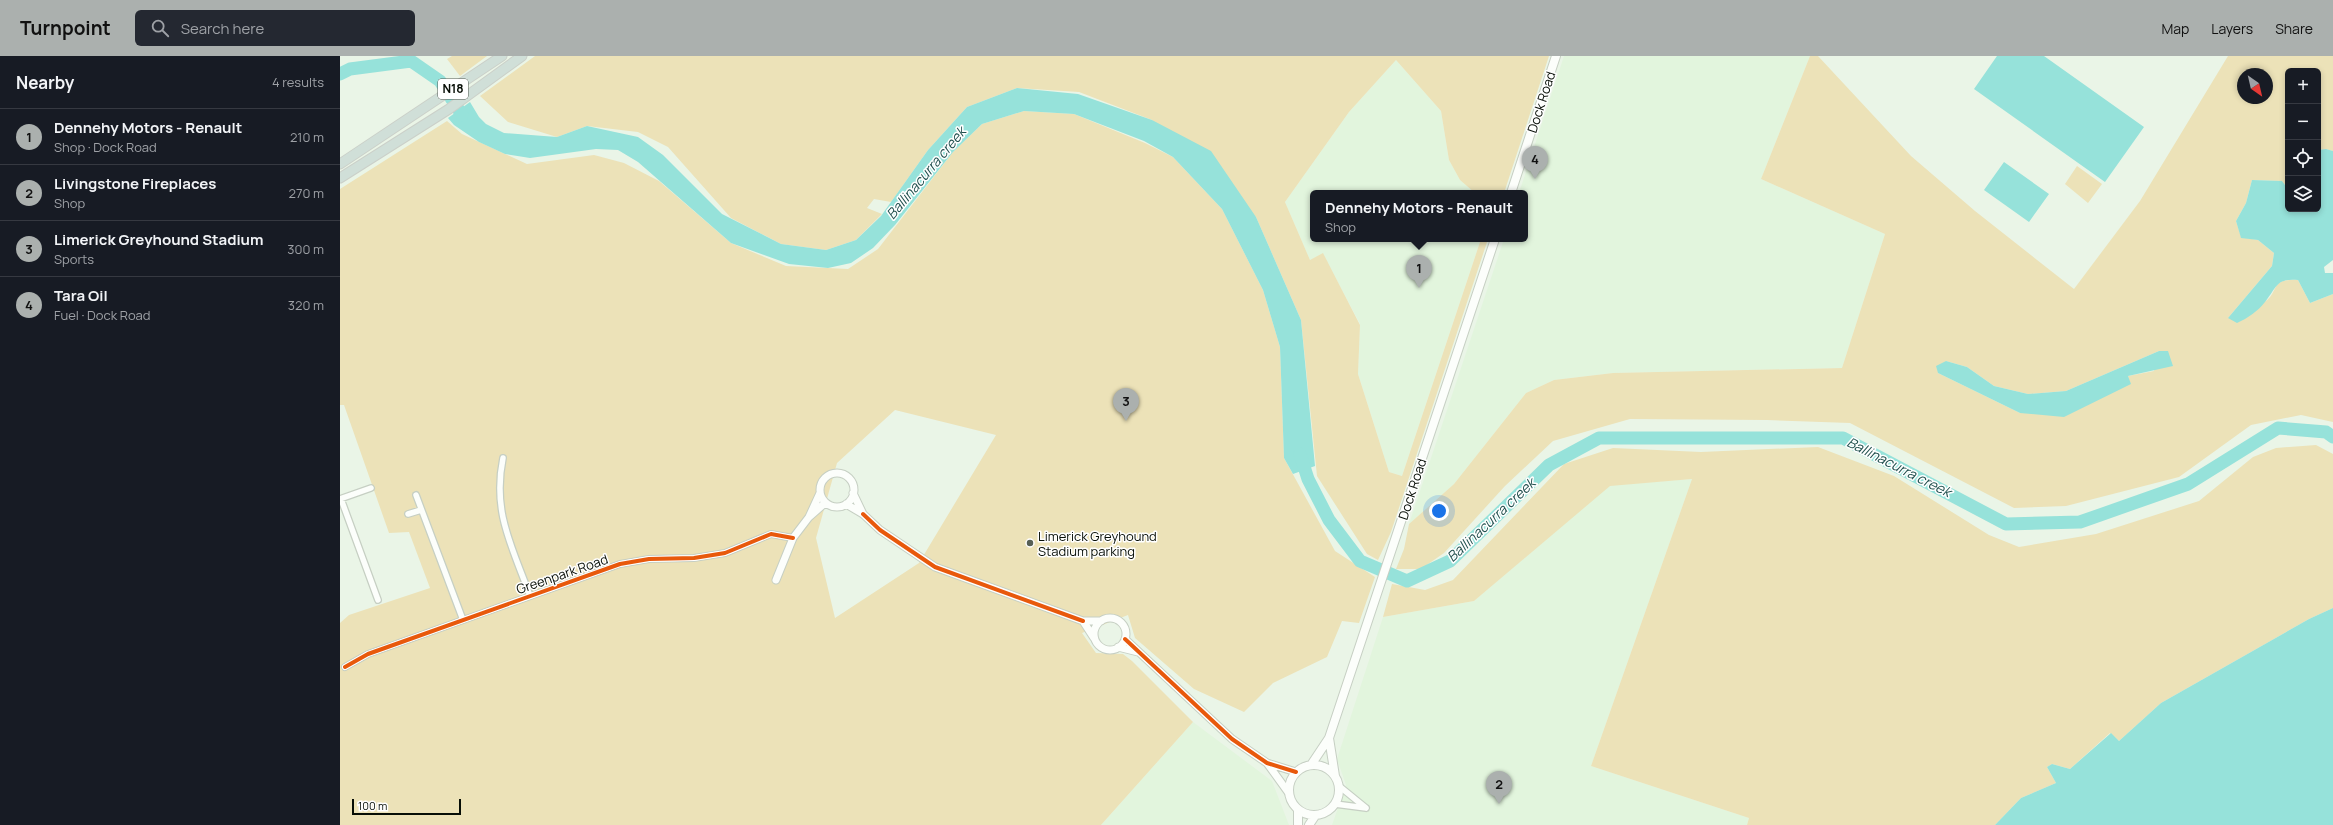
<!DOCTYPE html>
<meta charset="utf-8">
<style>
body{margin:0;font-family:Manrope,sans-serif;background:#242831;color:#f1f3f6}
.controls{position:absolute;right:12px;top:12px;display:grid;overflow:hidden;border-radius:6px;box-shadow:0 2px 6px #0003}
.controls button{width:36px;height:36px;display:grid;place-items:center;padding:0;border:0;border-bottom:1px solid #363941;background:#171b24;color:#f1f3f6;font:20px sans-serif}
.compass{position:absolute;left:1897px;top:12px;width:36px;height:36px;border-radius:50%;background:#171b24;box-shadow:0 2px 6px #0003;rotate:146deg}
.scale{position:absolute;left:12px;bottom:10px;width:109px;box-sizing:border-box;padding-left:4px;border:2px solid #070e06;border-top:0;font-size:11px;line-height:14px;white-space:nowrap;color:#070e06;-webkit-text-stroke:3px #fff;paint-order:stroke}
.you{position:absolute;left:1099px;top:455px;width:14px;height:14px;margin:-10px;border:3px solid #fff;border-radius:50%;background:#1a73e8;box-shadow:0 0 0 6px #1a73e833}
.badge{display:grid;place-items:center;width:26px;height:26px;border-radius:50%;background:#abb0ae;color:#111;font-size:13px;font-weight:700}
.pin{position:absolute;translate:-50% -33px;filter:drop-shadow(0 1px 2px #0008)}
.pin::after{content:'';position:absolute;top:21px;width:14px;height:12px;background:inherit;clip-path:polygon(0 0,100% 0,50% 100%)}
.popup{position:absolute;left:970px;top:134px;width:218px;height:52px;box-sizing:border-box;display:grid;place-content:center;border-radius:6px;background:#171b24;filter:drop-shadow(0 1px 3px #0005);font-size:13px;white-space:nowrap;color:#9ea1a6}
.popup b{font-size:15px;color:#f1f3f6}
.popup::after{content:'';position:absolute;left:50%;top:100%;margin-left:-8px;border:8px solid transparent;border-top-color:#171b24}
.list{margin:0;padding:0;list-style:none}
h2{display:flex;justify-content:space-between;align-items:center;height:52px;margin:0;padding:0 16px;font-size:17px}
h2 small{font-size:13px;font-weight:400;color:#9ea1a6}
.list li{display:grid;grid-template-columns:26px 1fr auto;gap:12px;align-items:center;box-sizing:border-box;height:56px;padding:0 16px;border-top:1px solid #363941}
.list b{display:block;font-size:15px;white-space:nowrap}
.list p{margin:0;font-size:13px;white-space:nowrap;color:#9ea1a6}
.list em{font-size:13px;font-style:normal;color:#9ea1a6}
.icon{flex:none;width:22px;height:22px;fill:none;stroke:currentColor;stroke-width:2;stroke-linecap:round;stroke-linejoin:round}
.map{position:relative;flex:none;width:1993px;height:769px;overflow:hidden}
header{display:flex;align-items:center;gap:24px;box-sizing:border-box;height:56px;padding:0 20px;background:#abb0ae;color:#111}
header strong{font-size:19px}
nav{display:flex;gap:22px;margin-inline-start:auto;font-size:14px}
.search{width:280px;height:36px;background:#242831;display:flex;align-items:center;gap:10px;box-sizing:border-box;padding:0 14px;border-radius:6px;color:#9ea1a6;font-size:15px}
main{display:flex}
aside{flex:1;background:#171b24}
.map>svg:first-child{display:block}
.built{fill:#e2f5dd}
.green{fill:#ece2b8;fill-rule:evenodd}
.water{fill:#96e2da}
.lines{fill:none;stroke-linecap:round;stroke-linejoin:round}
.river{stroke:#96e2da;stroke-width:13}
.minor-casing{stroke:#c6cfc3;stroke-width:8}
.tertiary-casing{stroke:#c6cfc3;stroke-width:9}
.secondary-casing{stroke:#c6cfc3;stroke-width:10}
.trunk-casing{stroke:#cbd0c9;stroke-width:11}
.minor{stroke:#fcfefb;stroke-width:5.5}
.tertiary{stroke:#fcfefb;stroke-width:7}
.secondary{stroke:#fcfefb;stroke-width:8}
.trunk{stroke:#d0dfd8;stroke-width:9}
.cycleway-casing{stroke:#fff;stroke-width:6}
.cycleway{stroke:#e8590c;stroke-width:4}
.poi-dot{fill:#565f55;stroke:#fff;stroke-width:1.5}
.labels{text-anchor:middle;stroke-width:3;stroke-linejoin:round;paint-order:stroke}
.shield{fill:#fff;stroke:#515651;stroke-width:1}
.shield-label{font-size:12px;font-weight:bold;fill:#070e06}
.street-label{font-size:13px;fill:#070e06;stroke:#fff}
.poi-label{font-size:13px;fill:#070e06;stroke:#fff;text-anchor:start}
.water-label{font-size:14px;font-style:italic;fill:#22514f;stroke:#fff}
</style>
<header>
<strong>Turnpoint</strong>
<div class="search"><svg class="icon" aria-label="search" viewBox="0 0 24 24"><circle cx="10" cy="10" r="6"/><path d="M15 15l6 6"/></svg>Search here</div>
<nav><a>Map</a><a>Layers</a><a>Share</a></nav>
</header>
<main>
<aside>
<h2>Nearby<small>4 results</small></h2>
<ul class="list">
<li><span class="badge">1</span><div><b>Dennehy Motors - Renault</b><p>Shop · Dock Road</p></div><em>210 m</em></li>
<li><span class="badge">2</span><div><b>Livingstone Fireplaces</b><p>Shop</p></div><em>270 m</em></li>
<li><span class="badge">3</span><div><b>Limerick Greyhound Stadium</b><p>Sports</p></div><em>300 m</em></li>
<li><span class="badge">4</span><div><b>Tara Oil</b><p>Fuel · Dock Road</p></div><em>320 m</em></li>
</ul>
</aside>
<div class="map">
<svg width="1993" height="769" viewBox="0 0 1993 769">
<rect width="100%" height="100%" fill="#eaf5e7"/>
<path class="built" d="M1224,0H1470L1421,123L1545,178L1502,312L1273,317L1214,324L1186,337L1114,428L1069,468L1164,183H1185V137H1179Z
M1056,4L1101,55L1109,104L1120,124L1135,137H973V183H1141L1062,420L1049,416L1018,318L1020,268L983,198L970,204L945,146L1009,56Z
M1352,423L1251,710L1409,762L1407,769H992L1006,729L997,703L1043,561L1134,545L1270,429Z
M853,666L932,725L949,769H761Z"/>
<path class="green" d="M112,0H147L120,20L107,3Z
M195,0H1209L1164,137H1135L1120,124L1109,104L1101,55L1056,4L1009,56L945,146L970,204L983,197L1020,269L1018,318L1049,416L1062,420L1141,183H1148L1051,476L1038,504L1027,498L977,420L961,264L916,161L812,64L739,36L677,32L627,51L588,94L551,146L534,143L527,152L542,158L516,184L486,194L441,188L391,162L328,91L298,76L247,70L217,81L168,66L140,40Z
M1470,0H1478L1571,100L1635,155L1734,233L1800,145L1888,0H1993V95L1986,93L1978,94V15H1948V133L1942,125L1912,124L1906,147L1896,165L1901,181L1918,184L1934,197L1932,210L1888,262C1900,257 1912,253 1923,247C1940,238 1928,222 1958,224L1970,247L1993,238V366L1961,359L1911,369L1839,421L1726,450L1674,452L1510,367L1427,364L1290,363L1213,385L1165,430L1104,497L1081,513H1056L1064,493L1069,468L1114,428L1186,337L1214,324L1273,317L1502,312L1545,178L1421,123ZM1903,18H1927V42H1903ZM1819,295L1814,315L1788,320L1790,328L1680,357L1598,317L1606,305L1627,311L1654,330L1688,338L1726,335Z
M684,55L734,58L805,87L833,101L882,153L923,234L940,291L944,402L995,495L1035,521L1019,567L1002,565L987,601L933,627L904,656L854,633L795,582L788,559L742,577L756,597L783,598L792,605L853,666L761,769H0V567L9,559L90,532L69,476L49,477L4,349H0V133L107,65L122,78L187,108L254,99L284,107L319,125L391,187L446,210L508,213L538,193L613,96L642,68ZM555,354L656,379L579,507L495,562L476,482L497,407Z
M1737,110L1762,128L1748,147L1725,128Z
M1976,389L1993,398V552L1969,563L1821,647L1779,685L1770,677L1730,713L1712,708L1707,711L1716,727L1681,742L1655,769H1407L1409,762L1251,710L1352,423L1270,430L1134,545L1043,561L1052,528L1085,534L1113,524L1224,408L1273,392L1361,396L1478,391L1554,420L1649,479L1679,491L1756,478L1859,445L1913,401L1936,392Z"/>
<path class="water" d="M1657,0H1704L1804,71L1765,126L1634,33Z
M677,32L738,38L812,64L871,95L916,161L961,264L975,410L953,418L944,402L940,291L923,234L882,153L833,101L804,85L734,58L684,55L642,68L613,96L555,169L533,192L511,207L488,212L449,208L391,187L298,106L278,94L256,93L190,102L165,98L139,86L114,69L108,62L130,46L139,61L146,68L164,77L217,81L247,70L298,81L323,99L382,158L441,188L486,194L516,184L541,160L588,94L627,51Z
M1986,93L1993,95V204L1984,211L1985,217H1993V238L1970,247L1958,224C1936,222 1937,231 1925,246C1918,255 1908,262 1897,267L1888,262L1932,210L1934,197L1918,184L1901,182L1896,165L1906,147L1912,124L1942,125L1948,133V153H1978V94Z
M1664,106L1709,138L1689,166L1644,134Z
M1819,295H1828L1833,310L1788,320L1791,328L1724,361L1680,357L1598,317L1596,310L1606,305L1627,311L1654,330L1688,338L1726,335Z
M1993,552V769H1655L1681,742L1716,727L1707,711L1712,708L1730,713L1771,677L1779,685L1821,647L1969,563Z"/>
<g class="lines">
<path class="river" d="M0,18L10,13L71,5L100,25L122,59
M960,398L968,423L989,464L1020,505L1067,525L1110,505L1209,409L1259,382H1503L1666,468L1740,466L1848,428L1938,372L1986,376L1993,381"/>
<g class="minor-casing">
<path id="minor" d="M163,402C152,456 172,490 190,540
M76,439L123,564
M0,443L31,432
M1,443L38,544
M68,458L81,454
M5,611L28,598L280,508L309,503L354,502L385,497L431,478L453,482
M999,730L1026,752
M995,748L1026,752"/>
</g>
<g class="tertiary-casing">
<path id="tertiary" d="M480 434a17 17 0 1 1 34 0a17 17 0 1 1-34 0Z
M480,437L469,461L485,447
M506,448L523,458L513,437
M523,458L540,474L595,511L743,565
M436,524L453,482L469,461
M754 578a16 16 0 1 1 32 0a16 16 0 1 1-32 0Z
M754,582L743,565H761
M785,583L892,683L927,707L956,716
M778,591L798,596
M927,707L948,736"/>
</g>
<g class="secondary-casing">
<path id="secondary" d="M1171,137L1216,0
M989,682L995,720
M949 734a25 25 0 1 1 50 0a25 25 0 1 1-50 0Z
M971,709L989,682L1155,183
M958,769V755
M969,769L975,760"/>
</g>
<g class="trunk-casing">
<path id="trunk" d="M0,108L162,0
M0,122L109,53L182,0"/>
</g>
<use href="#minor" class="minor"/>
<use href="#tertiary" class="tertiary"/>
<use href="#secondary" class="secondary"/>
<use href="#trunk" class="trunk"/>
<g class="cycleway-casing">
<path id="cycleway" d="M523,458L540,474L595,511L743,565
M785,583L892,683L927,707L956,716
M5,611L28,598L280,508L309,503L354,502L385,497L431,478L453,482"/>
</g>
<use href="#cycleway" class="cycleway"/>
</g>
<circle class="poi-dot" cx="690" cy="487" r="4"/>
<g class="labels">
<rect class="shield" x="98" y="23" width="30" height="20" rx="3"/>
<g class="shield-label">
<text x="113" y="37">N18</text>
</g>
<g class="street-label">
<text transform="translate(1201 46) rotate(-72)" y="5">Dock Road</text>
<text transform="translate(1072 433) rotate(-72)" y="5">Dock Road</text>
<text transform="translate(222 518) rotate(-19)" y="5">Greenpark Road</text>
</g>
<g class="poi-label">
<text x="698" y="485">Limerick Greyhound<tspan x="698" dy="15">Stadium parking</tspan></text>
</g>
<g class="water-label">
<text transform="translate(586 117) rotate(-50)" y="5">Ballinacurra creek</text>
<text transform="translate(1559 411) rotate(27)" y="5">Ballinacurra creek</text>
<text transform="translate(1151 464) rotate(-43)" y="5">Ballinacurra creek</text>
</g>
</g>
</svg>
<div class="controls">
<button>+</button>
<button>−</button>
<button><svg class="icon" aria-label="locate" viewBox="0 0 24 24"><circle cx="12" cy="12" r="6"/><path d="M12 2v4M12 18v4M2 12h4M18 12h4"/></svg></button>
<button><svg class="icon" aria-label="layers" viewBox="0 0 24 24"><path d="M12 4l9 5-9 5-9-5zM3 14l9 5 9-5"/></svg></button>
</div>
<svg class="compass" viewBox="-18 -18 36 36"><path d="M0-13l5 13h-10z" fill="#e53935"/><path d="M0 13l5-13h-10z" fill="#9ea1a6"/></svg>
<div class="scale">100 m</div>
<div class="you"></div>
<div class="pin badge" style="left:1079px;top:232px">1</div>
<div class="popup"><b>Dennehy Motors - Renault</b>Shop</div>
<div class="pin badge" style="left:1159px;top:748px">2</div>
<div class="pin badge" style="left:786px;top:365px">3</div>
<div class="pin badge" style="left:1195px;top:123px">4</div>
</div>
</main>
